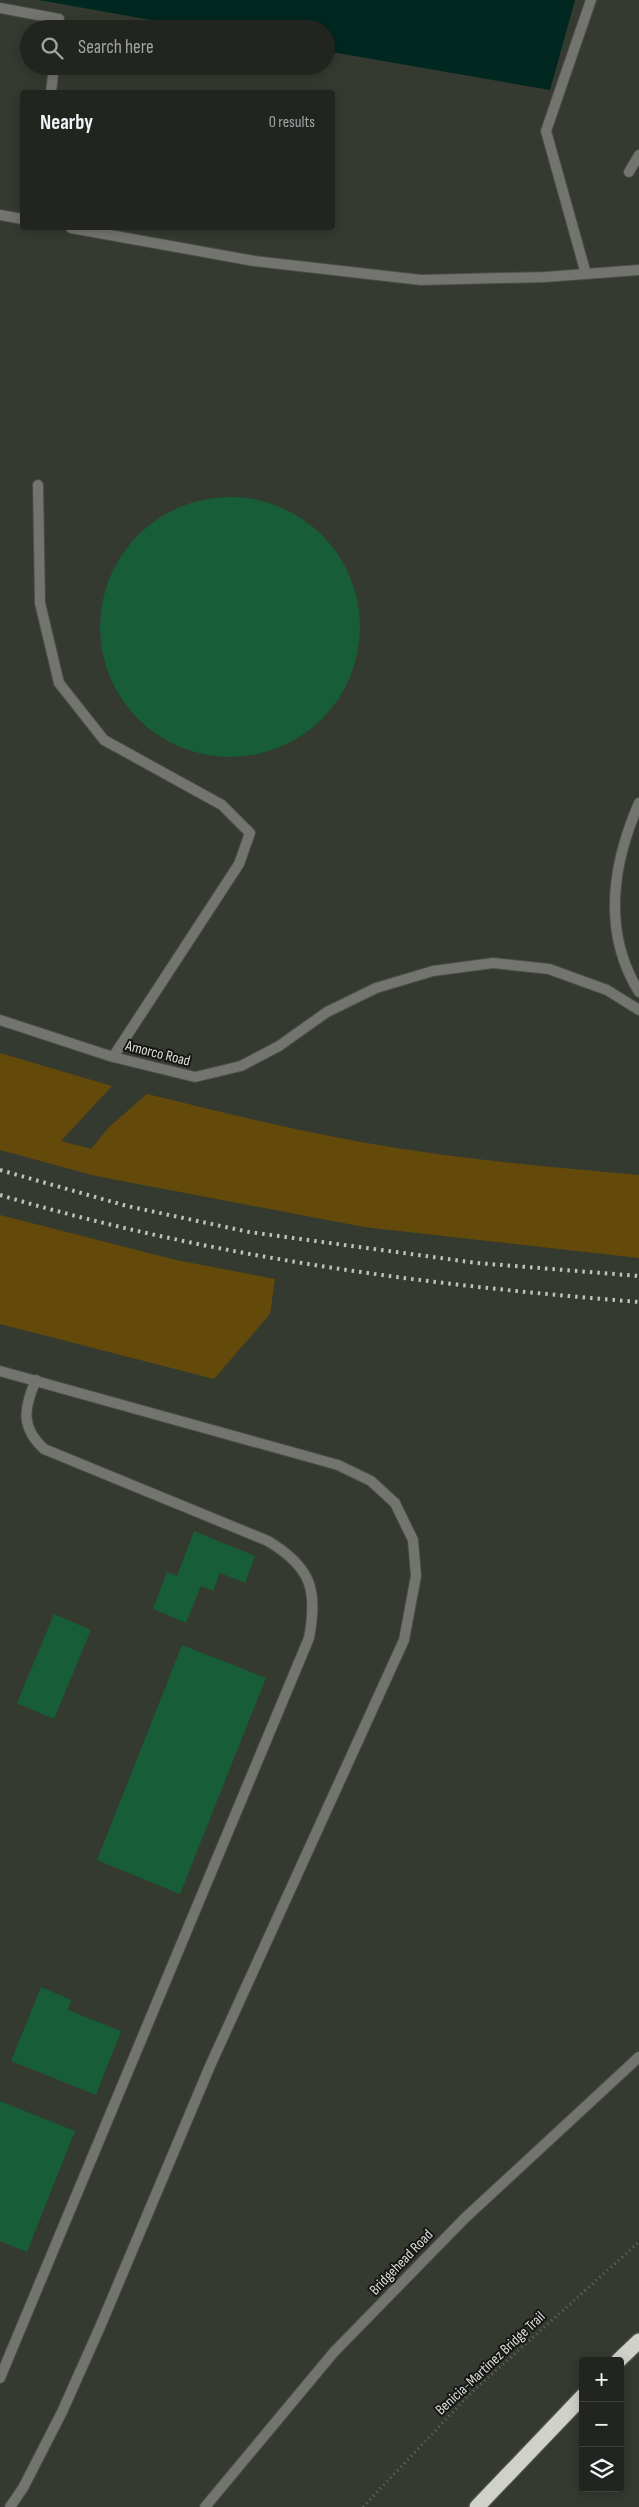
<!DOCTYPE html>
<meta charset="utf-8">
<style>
body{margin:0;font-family:"Sofia Sans Condensed",sans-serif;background:#2a2c29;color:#f1f3f6}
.controls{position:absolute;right:15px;bottom:15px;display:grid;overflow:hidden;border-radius:5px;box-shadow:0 2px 12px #0003}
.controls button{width:45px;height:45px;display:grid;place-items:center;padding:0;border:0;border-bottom:1px solid #3f413e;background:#222420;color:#f1f3f6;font:25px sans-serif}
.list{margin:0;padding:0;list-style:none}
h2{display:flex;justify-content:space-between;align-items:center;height:65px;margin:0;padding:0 20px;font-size:21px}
h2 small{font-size:16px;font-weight:400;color:#a2a4a5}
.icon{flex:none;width:28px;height:28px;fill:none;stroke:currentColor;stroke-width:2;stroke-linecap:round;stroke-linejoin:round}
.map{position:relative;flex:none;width:639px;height:2507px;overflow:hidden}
.search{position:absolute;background:#222420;box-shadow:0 2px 12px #0003;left:20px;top:20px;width:315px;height:55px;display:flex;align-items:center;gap:12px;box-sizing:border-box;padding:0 18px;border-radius:28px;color:#a2a4a5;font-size:19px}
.panel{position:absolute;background:#222420;box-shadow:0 2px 12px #0003;left:20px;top:90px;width:315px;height:140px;border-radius:5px}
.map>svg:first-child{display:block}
.built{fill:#343a30;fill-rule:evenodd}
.green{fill:#644a0a}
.water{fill:#002720}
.building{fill:#175d37}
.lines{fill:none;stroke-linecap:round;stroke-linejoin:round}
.lane-casing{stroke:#494c47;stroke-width:12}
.street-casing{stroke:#494c47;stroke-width:12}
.highway-casing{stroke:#494c47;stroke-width:18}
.path{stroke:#696b67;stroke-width:3;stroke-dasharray:1 4;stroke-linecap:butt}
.lane{stroke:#737370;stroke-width:10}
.street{stroke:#737370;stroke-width:10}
.highway{stroke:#d1d1cb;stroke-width:15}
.rail{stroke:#c0c1be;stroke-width:4;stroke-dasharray:2.5 5;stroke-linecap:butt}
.labels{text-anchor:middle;stroke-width:4;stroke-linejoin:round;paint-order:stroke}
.street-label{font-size:15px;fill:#dcddda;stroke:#161715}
</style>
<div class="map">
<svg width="639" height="2507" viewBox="0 0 639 2507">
<rect width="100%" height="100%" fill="#2d302b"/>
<path class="built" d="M0,0H639V2507H0ZM29,29H326V66H29ZM22,92H332V228H22ZM583,2361H620V2488H583Z"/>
<path class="green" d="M0,1053L112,1086L61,1141L91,1149L109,1127L147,1094C209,1109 271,1125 335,1137C435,1157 537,1166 639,1175V1258L364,1227L96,1176L0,1150Z
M0,1215L176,1260L275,1279L270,1314L214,1379L0,1324Z"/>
<path class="water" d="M39,0H575L550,90L326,51V29H202Z"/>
<path class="building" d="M100 627a130 130 0 1 1 260 0a130 130 0 1 1-260 0Z
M194,1531L255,1556L245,1583L220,1573L213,1591L201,1586L186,1623L153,1609L167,1572L177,1576Z
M54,1614L91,1630L54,1719L17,1703Z
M182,1645L266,1678L180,1894L97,1860Z
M41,1987L71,2000L68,2010L121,2031L96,2095L11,2061Z
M0,2101L75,2131L27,2252L0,2241Z"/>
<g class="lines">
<g class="lane-casing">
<path id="lane" d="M0,8L59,19L58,29
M51,92L54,66
M629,172L639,155
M0,215L22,219
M71,228L254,261L421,280L545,277L639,270
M586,274L546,131L591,0
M38,485L40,603L59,683L104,740L222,805L250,833L239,864L113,1057
M639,803C612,865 602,932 639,992
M0,1020L113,1057L195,1077L241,1066L279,1046L327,1012L376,988L433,971L493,963L549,969L607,990L639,1010
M0,1371L338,1465L371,1481L395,1503L413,1540L416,1576L404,1640L210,2066L100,2327L62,2412L23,2488L10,2507
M0,2378L309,1638C318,1589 311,1567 268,1541L44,1449C20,1427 24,1407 36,1380"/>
</g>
<g class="street-casing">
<path id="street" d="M205,2507L334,2352L465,2218L639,2057"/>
</g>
<g class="highway-casing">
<path id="highway" d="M618,2361L639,2341
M477,2507L583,2396"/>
</g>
<path class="path" d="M363,2507L470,2394L639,2242"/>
<use href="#lane" class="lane"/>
<use href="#street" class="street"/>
<use href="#highway" class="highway"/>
<path class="rail" d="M0,1170L127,1206L249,1232L477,1263L639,1276
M0,1195C209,1257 423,1285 639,1302"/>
</g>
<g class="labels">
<g class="street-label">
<text transform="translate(158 1053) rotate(14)" y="5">Amorco Road</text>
<text transform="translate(401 2262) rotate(-46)" y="5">Bridgehead Road</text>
<text transform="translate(490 2363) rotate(-43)" y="5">Benicia-Martinez Bridge Trail</text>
</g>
</g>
</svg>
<div class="controls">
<button>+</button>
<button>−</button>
<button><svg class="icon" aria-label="layers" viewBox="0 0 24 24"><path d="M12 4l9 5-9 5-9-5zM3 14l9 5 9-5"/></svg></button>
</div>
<div class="search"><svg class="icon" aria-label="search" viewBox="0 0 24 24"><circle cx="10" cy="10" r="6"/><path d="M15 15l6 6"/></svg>Search here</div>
<section class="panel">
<h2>Nearby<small>0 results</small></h2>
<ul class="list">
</ul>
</section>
</div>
